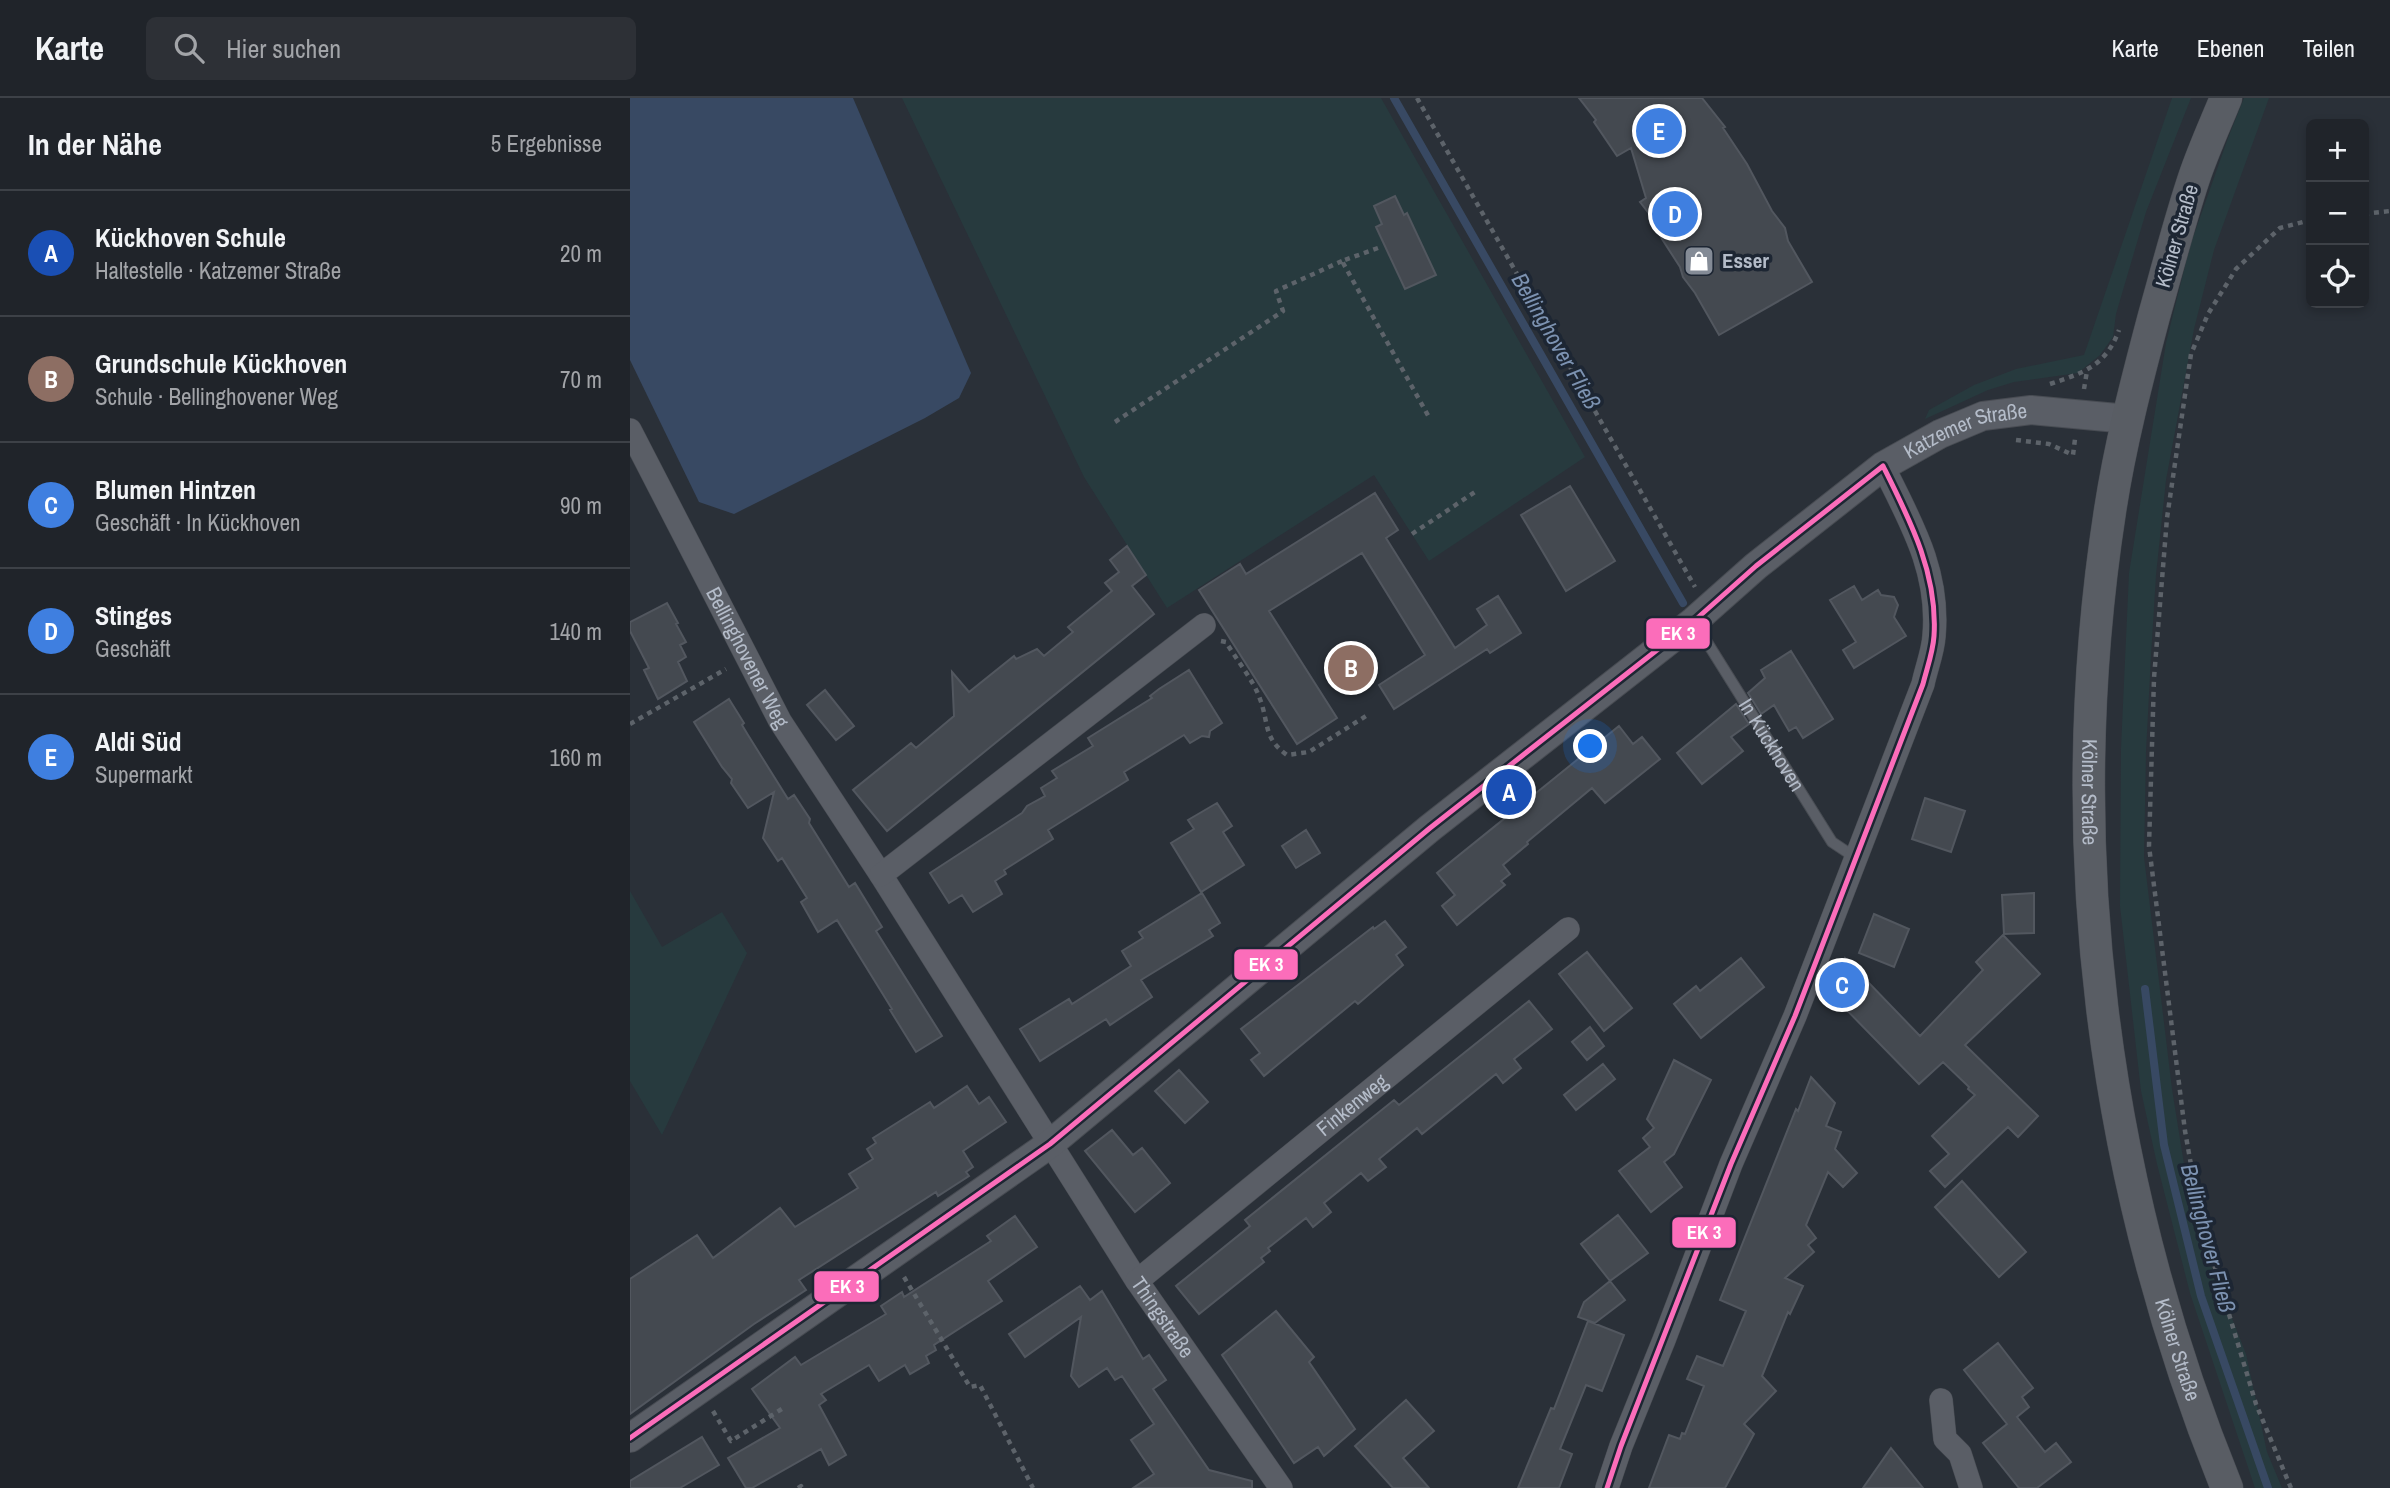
<!DOCTYPE html>
<html lang="de">
<meta charset="utf-8">
<style>
body{margin:0;font-family:"Archivo Narrow",sans-serif;background:#2d3036;color:#f1f3f6}
.controls{position:absolute;right:21px;top:21px;display:grid;overflow:hidden;border-radius:10px;box-shadow:0 4px 10px #0003}
.controls button{width:63px;height:63px;display:grid;place-items:center;padding:0;border:0;border-bottom:2px solid #3d4147;background:#20242a;color:#f1f3f6;font:35px sans-serif}
.you{position:absolute;left:961px;top:649px;width:24px;height:24px;margin:-18px;border:5px solid #fff;border-radius:50%;background:#1a73e8;box-shadow:0 0 0 10px #1a73e833}
.badge{display:grid;place-items:center;width:46px;height:46px;border-radius:50%;background:#bca0f2;color:#fff;font-size:23px;font-weight:700}
.pin{position:absolute;translate:-50% -50%;border:4px solid #fff;box-shadow:0 2px 7px #0006}
.list{margin:0;padding:0;list-style:none}
h2{display:flex;justify-content:space-between;align-items:center;height:91px;margin:0;padding:0 28px;font-size:30px}
h2 small{font-size:23px;font-weight:400;color:#a2a4a8}
.list li{display:grid;grid-template-columns:46px 1fr auto;gap:21px;align-items:center;box-sizing:border-box;height:126px;padding:0 28px;border-top:2px solid #3d4147}
.list b{display:block;font-size:26px;white-space:nowrap}
.list p{margin:0;font-size:23px;white-space:nowrap;color:#a2a4a8}
.list em{font-size:23px;font-style:normal;color:#a2a4a8}
.icon{flex:none;width:38px;height:38px;fill:none;stroke:currentColor;stroke-width:2;stroke-linecap:round;stroke-linejoin:round}
.map{position:relative;flex:none;width:1760px;height:1390px;overflow:hidden}
header{display:flex;align-items:center;gap:42px;box-sizing:border-box;height:98px;padding:0 35px;background:#20242a;border-bottom:2px solid #3d4147}
header strong{font-size:33px}
nav{display:flex;gap:38px;margin-inline-start:auto;font-size:24px}
.search{width:490px;height:63px;background:#2d3036;display:flex;align-items:center;gap:18px;box-sizing:border-box;padding:0 24px;border-radius:10px;color:#a2a4a8;font-size:26px}
main{display:flex}
aside{flex:1;background:#20242a}
.map>svg:first-child{display:block}
.green{fill:#273a3e}
.water{fill:#384963}
.lines{fill:none;stroke-linecap:round;stroke-linejoin:round}
.stream{stroke:#384963;stroke-width:8}
.building{fill:#444950;stroke:#52575f;stroke-width:2}
.service-casing{stroke:#484c53;stroke-width:12}
.minor-casing{stroke:#484c53;stroke-width:24}
.tertiary-casing{stroke:#484c53;stroke-width:30}
.secondary-casing{stroke:#484c53;stroke-width:33}
.path{stroke:#5d636a;stroke-width:4.5;stroke-dasharray:5 5;stroke-linecap:butt}
.service{stroke:#5a5e66;stroke-width:10}
.minor{stroke:#5a5e66;stroke-width:23}
.tertiary{stroke:#5a5e66;stroke-width:28}
.secondary{stroke:#595d64;stroke-width:32}
.bus-1-casing{stroke:#1d2633;stroke-width:10}
.bus-1{stroke:#fb6dba;stroke-width:5}
.labels{text-anchor:middle;stroke-width:7;stroke-linejoin:round;paint-order:stroke}
.street-label{font-size:21px;fill:#b4bcc9;stroke:#1d2633}
.poi-label{font-size:21px;font-weight:bold;fill:#b4bcc9;stroke:#1d2633;text-anchor:start}
.water-label{font-size:23px;font-style:italic;fill:#7c92b1;stroke:#1d2633}
.line-badge{stroke:#1d2633;stroke-width:2.5}
.badge-label{font-size:19px;text-anchor:middle;font-weight:bold;fill:#fff}
</style>
<header>
<strong>Karte</strong>
<div class="search"><svg class="icon" aria-label="search" viewBox="0 0 24 24"><circle cx="10" cy="10" r="6"/><path d="M15 15l6 6"/></svg>Hier suchen</div>
<nav><a>Karte</a><a>Ebenen</a><a>Teilen</a></nav>
</header>
<main>
<aside>
<h2>In der Nähe<small>5 Ergebnisse</small></h2>
<ul class="list">
<li><span class="badge" style="background:#1a4fb4">A</span><div><b>Kückhoven Schule</b><p>Haltestelle · Katzemer Straße</p></div><em>20 m</em></li>
<li><span class="badge" style="background:#8d6e63">B</span><div><b>Grundschule Kückhoven</b><p>Schule · Bellinghovener Weg</p></div><em>70 m</em></li>
<li><span class="badge" style="background:#3f7fe0">C</span><div><b>Blumen Hintzen</b><p>Geschäft · In Kückhoven</p></div><em>90 m</em></li>
<li><span class="badge" style="background:#3f7fe0">D</span><div><b>Stinges</b><p>Geschäft</p></div><em>140 m</em></li>
<li><span class="badge" style="background:#3f7fe0">E</span><div><b>Aldi Süd</b><p>Supermarkt</p></div><em>160 m</em></li>
</ul>
</aside>
<div class="map">
<svg width="1760" height="1390" viewBox="0 0 1760 1390">
<rect width="100%" height="100%" fill="#2a3038"/>
<path class="green" d="M272,0H751L955,359L799,463L744,377L537,510L454,379Z
M1542,0H1561L1516,114L1486,216L1483,239L1470,257L1448,275L1384,284L1358,292L1295,321L1299,312L1344,287L1386,271L1454,257Z
M1614,0H1639L1584,152L1564,231L1536,382L1526,477L1521,558L1516,654L1514,759L1542,991L1554,1066L1569,1136L1616,1256L1637,1354L1652,1390H1625L1560,1195L1527,1066L1511,993L1490,808L1491,650L1499,475L1536,245L1560,148L1598,40Z
M0,793L32,849L92,814L117,855L32,1037L0,983Z"/>
<path class="water" d="M0,0H223L341,275L329,300L295,320L104,416L69,404L0,262Z"/>
<g class="lines">
<path class="stream" d="M764,0L1053,505
M1515,891L1534,1047L1571,1198L1638,1390"/>
</g>
<path class="building" d="M949,0H1072L1095,29L1093,30L1117,66L1142,113L1155,130L1158,143L1182,184L1089,237L1065,195L1053,179L1050,169L1032,141L1024,122L1010,104L1016,100L1001,50L987,58L964,24L966,22Z
M765,98L774,117L777,115L806,177L775,191L746,129L752,126L744,108Z
M940,388L985,463L936,493L891,417Z
M745,395L768,432L756,440L825,550L857,527L847,511L868,498L891,535L860,555L857,551L764,611L749,587L795,557L732,455L639,513L707,620L667,646L569,492L610,466L616,476Z
M497,448L516,477L502,488L524,516L257,733L223,692L281,645L286,650L324,618L322,574L339,594L384,558L386,561L407,551L414,558L443,534L438,529L482,493L475,485L489,474L480,462Z
M1224,488L1232,502L1248,492L1251,497L1264,499L1268,507L1264,519L1276,538L1224,570L1213,552L1226,544L1200,502Z
M37,505L48,525L46,526L56,544L50,547L56,559L48,564L57,583L28,601L14,572L19,570L0,533V524Z
M1161,553L1203,621L1173,640L1166,629L1159,633L1144,607L1131,616L1118,595L1135,580L1131,572Z
M559,572L592,625L580,633L579,639L572,638L560,645L554,637L494,674L498,682L418,732L423,741L374,772L376,776L365,783L372,796L343,814L332,797L319,805L300,775L392,715L397,708L415,698L411,690L427,680L422,673L463,648L458,640L522,600L520,598L529,591Z
M195,592L224,628L206,642L177,607Z
M99,601L114,625L112,627L118,637L158,701L164,697L180,721L179,725L219,789L225,785L252,829L246,833L312,938L286,954L260,912L262,911L207,822L188,834L171,804L177,800L152,760L148,763L133,740L144,694L118,710L101,685L102,681L92,669L64,624Z
M1106,606L1119,626L1101,639L1113,653L1072,686L1047,655Z
M989,628L1003,646L1012,639L1030,661L975,705L962,690L897,744L898,746L873,767L880,776L871,783L875,787L827,827L812,808L825,797L807,775Z
M1295,700L1335,713L1321,754L1282,741Z
M587,705L602,728L593,734L614,767L571,794L541,745L564,731L558,722Z
M676,732L690,755L666,770L652,748Z
M572,795L590,825L579,832L583,838L511,882L522,899L480,927L476,921L410,963L390,931L439,901L442,906L501,868L492,853L513,840L509,834Z
M1404,795V835L1374,836L1372,797Z
M1244,816L1279,831L1264,869L1229,855Z
M755,823L776,849L766,857L773,867L728,906L725,903L634,978L621,962L630,955L611,931L743,829L744,831Z
M1373,837L1410,876L1335,947L1408,1018L1388,1039L1378,1029L1315,1089L1300,1073L1319,1056L1302,1038L1345,997L1338,991L1339,989L1313,964L1289,986L1202,897L1215,860L1290,938L1353,872L1346,864Z
M957,854L1002,910L974,933L929,876Z
M1111,860L1134,889L1071,940L1044,906L1066,888L1070,893Z
M899,903L922,931L884,961L891,970L873,985L866,976L792,1036L787,1030L749,1061L756,1069L738,1083L731,1075L694,1105L701,1114L683,1129L676,1120L638,1150L640,1153L631,1160L634,1164L569,1216L546,1188L620,1128L615,1122L764,1002L769,1007Z
M960,929L974,948L957,962L942,944Z
M1044,962L1081,982L1044,1056L1034,1064L1052,1089L1021,1114L989,1073L1020,1049L1013,1040L1024,1030L1017,1021Z
M973,966L985,981L946,1012L934,997Z
M549,972L578,1004L555,1025L525,993Z
M1181,979L1205,1005L1196,1028L1211,1034L1205,1051L1227,1075L1213,1089L1198,1074L1176,1127L1186,1140L1178,1147L1184,1154L1155,1180L1173,1188L1160,1216L1158,1214L1132,1278L1146,1293L1114,1326L1124,1336L1095,1390H1019L1039,1337L1050,1341L1052,1335L1055,1336L1074,1288L1057,1281L1067,1258L1093,1268L1116,1213L1090,1202L1166,1011L1168,1013Z
M337,988L349,1006L359,999L376,1024L333,1053L343,1069L336,1074L339,1078L308,1098L306,1094L169,1182L176,1192L124,1226L0,1316V1181L67,1137L83,1160L150,1110L165,1129L228,1090L219,1076L243,1061L237,1051L246,1045L243,1040L300,1004L304,1010Z
M482,1032L503,1057L512,1050L540,1085L505,1114L455,1053Z
M1332,1083L1396,1154L1369,1179L1305,1109Z
M988,1117L1018,1155L980,1183L995,1202L965,1225L948,1219L954,1204L980,1183L951,1146Z
M385,1118L407,1149L358,1183L372,1203L304,1247L306,1252L296,1258L299,1265L280,1276L275,1267L249,1283L239,1267L191,1296L196,1302L189,1307L216,1357L199,1367L191,1351L122,1390H116L98,1360L150,1330L122,1291L165,1259L171,1267L256,1216L251,1208L272,1194L274,1199L361,1143L357,1138Z
M450,1188L460,1202L472,1193L513,1261L519,1257L536,1282L523,1291L579,1372L622,1383V1390H503L524,1376L501,1342L524,1326L492,1278L485,1282L477,1270L449,1289L441,1278L451,1219L395,1259L379,1236Z
M646,1213L684,1259L679,1264L725,1331L694,1358L688,1349L664,1365L592,1257Z
M958,1223L994,1237L972,1293L956,1287L930,1351L942,1356L929,1390H888L921,1310L924,1311Z
M1368,1245L1403,1290L1392,1299L1399,1309L1387,1319L1415,1354L1426,1345L1441,1364L1407,1390H1389L1353,1345L1377,1326L1334,1272Z
M776,1302L804,1333L773,1360L799,1390H763L725,1348Z
M72,1339L89,1367L50,1390H0V1383Z
M1261,1350L1293,1390H1233Z"/>
<g class="lines">
<g class="service-casing">
<g id="service">
<path id="s1" d="M1065,525L1202,744L1226,760"/>
</g>
</g>
<g class="minor-casing">
<g id="minor">
<path id="s2" d="M0,332L150,623L251,777L507,1183L651,1390"/>
<path d="M251,777L574,527"/>
<path id="s3" d="M507,1183L938,831"/>
<path d="M1311,1302L1315,1341L1330,1356L1341,1390"/>
<path d="M977,1390L991,1348L1034,1242L1101,1066L1165,918L1293,586C1296,571 1303,554 1304,538C1310,473 1280,423 1253,368"/>
</g>
</g>
<g class="tertiary-casing">
<g id="tertiary">
<path id="s4" d="M0,1340L420,1046L800,730L1064,523L1126,468L1253,368L1310,336L1353,318L1401,312L1498,321"/>
</g>
</g>
<g class="secondary-casing">
<g id="secondary">
<path id="s5" d="M1596,0C1585,27 1573,53 1564,80C1549,125 1537,172 1524,218C1507,282 1490,347 1480,413C1429,743 1471,1081 1597,1390"/>
</g>
</g>
<path class="path" d="M787,0L1065,489
M1734,116L1760,113
M748,150L712,163L800,321
M1420,286C1453,275 1476,268 1489,232
M1454,291L1457,273
M485,324L653,213L646,193L712,163
M1386,342L1419,346L1443,357L1445,341
M782,436L845,394
M591,543L596,544C606,561 624,583 630,601C639,625 633,640 657,657L679,654L736,618
M0,626L96,571
M274,1179L340,1289L350,1287L403,1390
M83,1313L101,1343L155,1309
M168,1390L171,1388L172,1390
M1661,1390L1626,1306L1571,1123L1555,1033L1519,748L1524,580L1537,420L1561,256L1578,216L1606,171L1650,130L1681,122"/>
<use href="#service" class="service"/>
<use href="#minor" class="minor"/>
<use href="#tertiary" class="tertiary"/>
<use href="#secondary" class="secondary"/>
<g class="bus-1-casing">
<path id="bus-1" d="M0,1340L420,1046L800,730L1064,523L1126,468L1253,368
M977,1390L991,1348L1101,1066L1165,918L1293,586C1297,570 1303,554 1304,538C1308,476 1280,422 1253,368"/>
</g>
<use href="#bus-1" class="bus-1"/>
</g>
<defs>
<g id="shop-square" transform="scale(1.575)"><rect x="-9" y="-9" width="18" height="18" rx="4" fill="#848b96" stroke="#1d2633"/><path d="M-5-2.5h2.3a2.7 3.5 0 0 1 5.4 0H5L5.5 6h-11ZM-1.5-2.5h3a1.5 2.3 0 0 0-3 0Z" fill="#fff"/></g>
</defs>
<g fill-rule="evenodd">
<use href="#shop-square" x="1069" y="163"/>
</g>
<g class="labels">
<g class="street-label">
<text transform="translate(1547 138) rotate(-74)" y="7">Kölner Straße</text>
<text dy="7" stroke="none"><textPath href="#s4" startOffset="1678">Katzemer Straße</textPath></text>
<text dy="7" stroke="none"><textPath href="#s2" startOffset="256">Bellinghovener Weg</textPath></text>
<text dy="7" stroke="none"><textPath href="#s1" startOffset="144">In Kückhoven</textPath></text>
<text dy="7" stroke="none"><textPath href="#s5" startOffset="712">Kölner Straße</textPath></text>
<text dy="7" stroke="none"><textPath href="#s3" startOffset="278">Finkenweg</textPath></text>
<text dy="7" stroke="none"><textPath href="#s2" startOffset="1036">Thingstraße</textPath></text>
<text dy="7" stroke="none"><textPath href="#s5" startOffset="1279">Kölner Straße</textPath></text>
</g>
<g class="poi-label">
<text x="1092" y="170">Esser</text>
</g>
<g class="water-label">
<text transform="translate(926 243) rotate(60)" y="8">Bellinghover Fließ</text>
<text transform="translate(1578 1140) rotate(75)" y="8">Bellinghover Fließ</text>
</g>
</g>
<g class="line-badge">
<rect x="1015" y="519" width="66" height="33" rx="7" fill="#fb6dba"/>
<rect x="603" y="850" width="66" height="33" rx="7" fill="#fb6dba"/>
<rect x="1041" y="1118" width="66" height="33" rx="7" fill="#fb6dba"/>
<rect x="183" y="1172" width="67" height="33" rx="7" fill="#fb6dba"/>
</g>
<g class="badge-label">
<text x="1048" y="542">EK 3</text>
<text x="636" y="873">EK 3</text>
<text x="1074" y="1141">EK 3</text>
<text x="217" y="1195">EK 3</text>
</g>
</svg>
<div class="controls">
<button>+</button>
<button>−</button>
<button><svg class="icon" aria-label="locate" viewBox="0 0 24 24"><circle cx="12" cy="12" r="6"/><path d="M12 2v4M12 18v4M2 12h4M18 12h4"/></svg></button>
</div>
<div class="you"></div>
<div class="pin badge" style="left:879px;top:694px;background:#1a4fb4">A</div>
<div class="pin badge" style="left:721px;top:570px;background:#8d6e63">B</div>
<div class="pin badge" style="left:1212px;top:887px;background:#3f7fe0">C</div>
<div class="pin badge" style="left:1045px;top:116px;background:#3f7fe0">D</div>
<div class="pin badge" style="left:1029px;top:33px;background:#3f7fe0">E</div>
</div>
</main>
